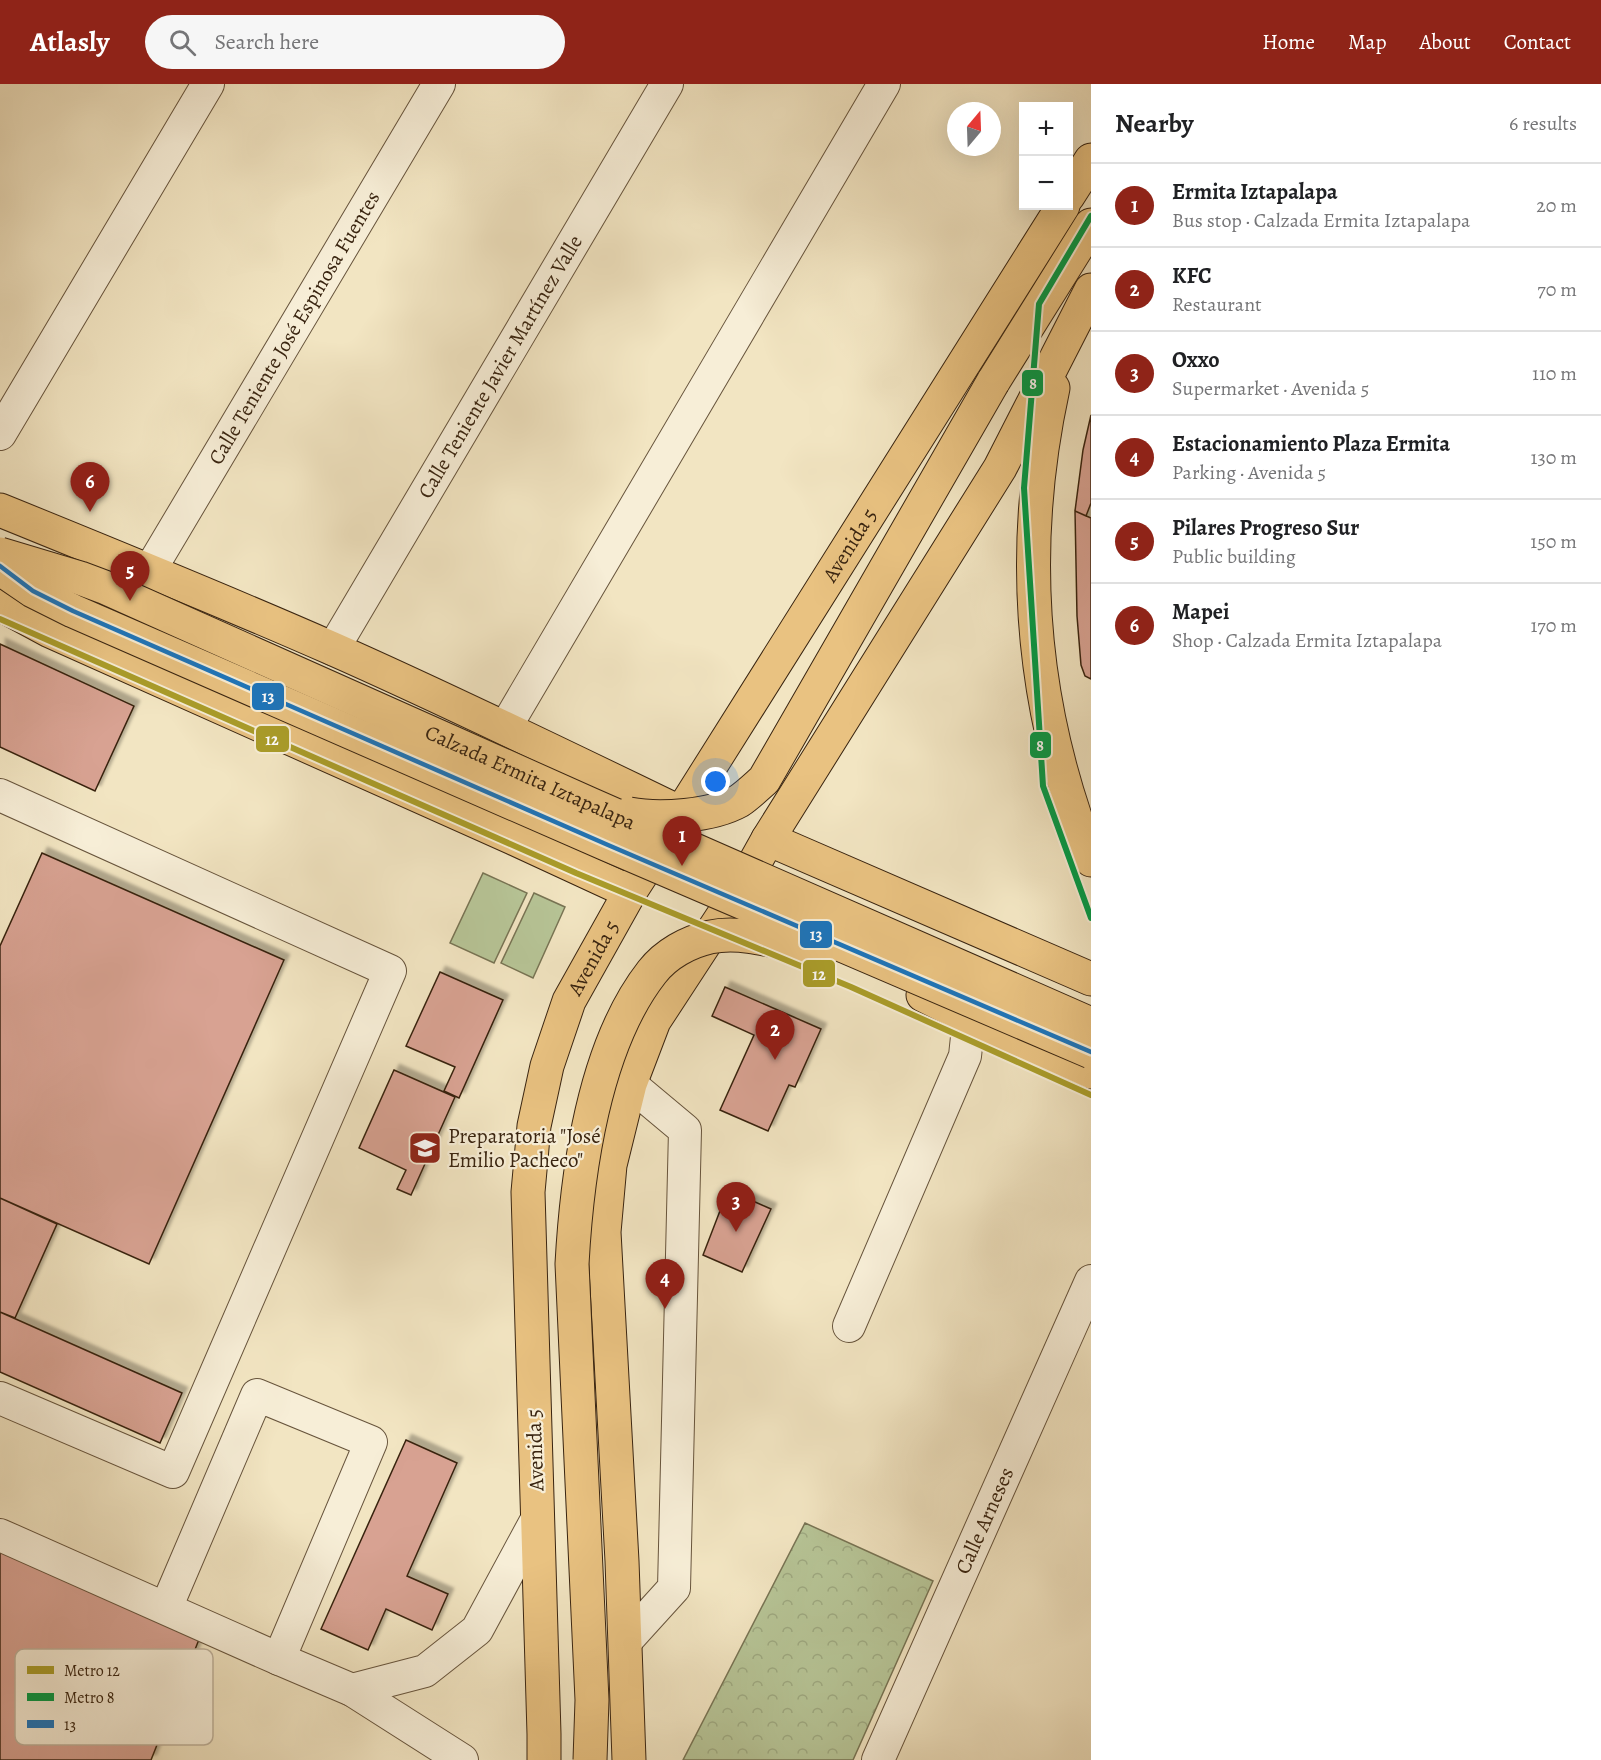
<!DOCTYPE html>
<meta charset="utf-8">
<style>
body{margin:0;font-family:Alegreya,serif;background:#f6f6f6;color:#202124}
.controls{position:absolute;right:18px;top:18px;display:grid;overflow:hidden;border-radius:0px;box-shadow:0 6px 24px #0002}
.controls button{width:54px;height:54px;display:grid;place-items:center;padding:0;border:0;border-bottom:2px solid #e0e0e0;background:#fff;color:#202124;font:30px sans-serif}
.compass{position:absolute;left:947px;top:18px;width:54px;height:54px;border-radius:50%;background:#fff;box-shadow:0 6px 24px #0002;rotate:19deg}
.you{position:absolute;left:716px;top:698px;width:21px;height:21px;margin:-15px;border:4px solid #fff;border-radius:50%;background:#1a73e8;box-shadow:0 0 0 9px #1a73e833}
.badge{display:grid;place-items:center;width:39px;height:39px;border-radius:50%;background:#8f2418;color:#fff;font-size:20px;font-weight:700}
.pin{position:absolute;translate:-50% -50px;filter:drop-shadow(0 2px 3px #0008)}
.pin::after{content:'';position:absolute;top:32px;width:21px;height:18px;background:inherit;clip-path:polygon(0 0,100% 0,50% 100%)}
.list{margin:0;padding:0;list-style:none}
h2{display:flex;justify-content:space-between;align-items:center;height:78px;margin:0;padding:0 24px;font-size:26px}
h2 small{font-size:20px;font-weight:400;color:#757577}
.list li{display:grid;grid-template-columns:39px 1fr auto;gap:18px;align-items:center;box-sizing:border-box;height:84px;padding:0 24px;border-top:2px solid #e0e0e0}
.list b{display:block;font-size:22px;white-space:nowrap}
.list p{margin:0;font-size:20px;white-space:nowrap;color:#757577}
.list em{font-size:20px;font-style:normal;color:#757577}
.icon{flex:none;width:33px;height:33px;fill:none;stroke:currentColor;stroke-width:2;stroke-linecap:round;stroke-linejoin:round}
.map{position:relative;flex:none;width:1091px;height:1676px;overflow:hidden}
header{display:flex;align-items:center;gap:36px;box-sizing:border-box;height:84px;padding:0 30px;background:#8f2418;color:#fff}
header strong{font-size:28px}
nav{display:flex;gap:33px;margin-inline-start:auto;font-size:21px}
.search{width:420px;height:54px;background:#f6f6f6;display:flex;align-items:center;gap:15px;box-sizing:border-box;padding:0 21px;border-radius:33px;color:#757577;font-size:22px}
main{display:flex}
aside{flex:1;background:#fff}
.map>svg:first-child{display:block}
.park{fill:url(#park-crowns);stroke:#787454;stroke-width:1.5}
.pitch{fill:#b7c597;stroke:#787454;stroke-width:1.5}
.building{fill:#d8a292;stroke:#392410;stroke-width:1.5;filter:url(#shadow)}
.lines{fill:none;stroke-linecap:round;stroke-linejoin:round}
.minor-casing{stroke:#67543c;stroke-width:34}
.major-casing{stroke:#392410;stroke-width:35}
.minor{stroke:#f7eed7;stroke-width:32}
.major{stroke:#e9c281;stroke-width:33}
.major-bridge-casing{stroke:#392410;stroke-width:35;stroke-linecap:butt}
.major-bridge{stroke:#e9c281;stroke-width:33}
.bus-1-casing{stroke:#f7eed7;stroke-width:9}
.bus-1{stroke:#1c75bc;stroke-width:4.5}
.metro-1-casing{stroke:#f7eed7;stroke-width:10}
.metro-2-casing{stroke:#f7eed7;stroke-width:10}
.metro-1{stroke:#aa9d29;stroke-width:6}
.metro-2{stroke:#009a44;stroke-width:6}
.labels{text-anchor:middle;stroke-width:4.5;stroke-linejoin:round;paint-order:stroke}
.street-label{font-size:21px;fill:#392410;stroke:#f7eed7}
.poi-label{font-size:21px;fill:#392410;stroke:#f7eed7;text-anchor:start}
.key{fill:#f7eed7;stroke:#beb19b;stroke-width:1.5}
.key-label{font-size:16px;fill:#392410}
.line-badge{stroke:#f7eed7;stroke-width:2}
.badge-label{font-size:16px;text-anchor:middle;font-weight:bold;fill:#fff}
</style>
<header>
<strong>Atlasly</strong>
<div class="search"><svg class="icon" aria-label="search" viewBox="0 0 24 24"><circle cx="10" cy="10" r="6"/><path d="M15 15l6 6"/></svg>Search here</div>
<nav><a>Home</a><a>Map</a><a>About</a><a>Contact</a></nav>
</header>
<main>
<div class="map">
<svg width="1091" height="1676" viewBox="0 0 1091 1676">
<defs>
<pattern id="park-crowns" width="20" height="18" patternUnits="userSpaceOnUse" patternTransform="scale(1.5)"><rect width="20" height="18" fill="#b7c597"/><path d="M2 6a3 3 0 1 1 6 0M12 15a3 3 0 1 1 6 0" fill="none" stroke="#9ea981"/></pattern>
<filter id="shadow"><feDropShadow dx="5.5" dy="-5.5" stdDeviation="1.5" flood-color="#0004"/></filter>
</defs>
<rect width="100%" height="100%" fill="#f2e5c2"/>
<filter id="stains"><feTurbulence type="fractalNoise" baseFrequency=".00333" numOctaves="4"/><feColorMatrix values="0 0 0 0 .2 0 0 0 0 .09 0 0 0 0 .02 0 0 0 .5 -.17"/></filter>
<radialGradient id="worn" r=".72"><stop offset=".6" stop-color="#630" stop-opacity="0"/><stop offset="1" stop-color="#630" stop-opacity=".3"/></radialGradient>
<path class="park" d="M805,1439L933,1497L853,1676H683Z"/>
<path class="pitch" d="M483,789L527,809L494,879L450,859Z
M534,809L565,823L533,894L501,879Z"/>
<path class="building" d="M1091,331V419L1086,432L1075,427L1083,366Z
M1075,427L1091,434V595L1085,592L1081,581L1077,532Z
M0,560L134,622L95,707L0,663Z
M42,769L284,876L149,1180L0,1114V862Z
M440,888L503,916L459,1014L444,1007L455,983L406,962Z
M725,903L821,945L795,1003L789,1001L768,1047L720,1026L754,951L712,932Z
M394,986L455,1013L411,1111L397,1105L406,1086L359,1064Z
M728,1106L771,1125L742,1188L703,1171Z
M0,1114L57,1140L15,1234L0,1228Z
M0,1228L182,1309L160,1359L0,1288Z
M406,1356L457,1379L407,1492L448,1510L432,1546L386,1525L368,1566L321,1545Z
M0,1466L200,1553L151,1676H0Z"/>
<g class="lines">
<g class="minor-casing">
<g id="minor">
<path d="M0,350L208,0"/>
<path id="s1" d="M150,486L439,0"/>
<path id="s2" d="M333,565L667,0"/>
<path d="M505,644L884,0"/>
<path d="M0,711L390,887L173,1388L0,1314"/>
<path d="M849,1242L965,972L969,934"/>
<path d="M0,1451L279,1575L352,1606L462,1676"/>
<path d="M166,1524L257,1311L371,1358L279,1575"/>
<path d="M625,1558L674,1504L685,1046L630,1000"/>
<path d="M352,1606L425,1587L477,1546L537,1435"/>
<path id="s3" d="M878,1676L1091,1197"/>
</g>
</g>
<g class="major-casing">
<g id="major">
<path d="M1068,112L1091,76"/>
<path d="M993,298L1091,141"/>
<path d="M1053,304C1018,465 1030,623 1091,776"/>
<path d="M0,426C111,471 222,516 331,564C449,616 565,673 681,729"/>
<path d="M0,520L50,547L513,754L630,808"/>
<path d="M768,755L1091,895"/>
<path d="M923,911L969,934L1091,988"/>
<path id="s4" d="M544,1676V1650L528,1108L534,1042L547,982L569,917L630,808L681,729L1063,122"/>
<path d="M629,1676L622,1477L604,1148L610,1081L630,1000L654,937L739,807L768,755L1000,384L1091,206"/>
</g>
</g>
<use href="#minor" class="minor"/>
<use href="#major" class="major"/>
<g class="major-bridge-casing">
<g id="major-bridge">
<path id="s5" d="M0,470L80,494L104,503L590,720L1091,940"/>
<path d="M8,490L33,507L73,527L608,761L1091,968"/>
<path d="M629,730C660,736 712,732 739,717C748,711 756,703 764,696L993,298"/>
<path d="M590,1676L592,1616L572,1180C577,1089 594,962 652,888C666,870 688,858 710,853C746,845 786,862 822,868"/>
</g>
</g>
<use href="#major-bridge" class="major-bridge"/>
<g class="bus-1-casing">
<path id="bus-1" d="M0,482L33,507L73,527L608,761L1091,968"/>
</g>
<use href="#bus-1" class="bus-1"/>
<g class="metro-1-casing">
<path id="metro-1" d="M0,535L576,789L851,903L1091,1011"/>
</g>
<g class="metro-2-casing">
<path id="metro-2" d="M1091,132L1039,220L1024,404L1043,702L1091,834"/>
</g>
<use href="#metro-1" class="metro-1"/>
<use href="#metro-2" class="metro-2"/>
</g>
<defs>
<g id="school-square" transform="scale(1.725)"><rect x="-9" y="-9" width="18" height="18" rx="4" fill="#8f2418" stroke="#f7eed7"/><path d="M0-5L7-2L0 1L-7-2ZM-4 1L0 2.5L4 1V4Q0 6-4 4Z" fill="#fff"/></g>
</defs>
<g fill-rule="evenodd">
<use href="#school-square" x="425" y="1064"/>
</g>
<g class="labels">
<g class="street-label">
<text dy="7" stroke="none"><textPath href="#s1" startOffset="282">Calle Teniente José Espinosa Fuentes</textPath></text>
<text dy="7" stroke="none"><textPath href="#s2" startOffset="328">Calle Teniente Javier Martínez Valle</textPath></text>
<text dy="7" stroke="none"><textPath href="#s4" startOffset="1300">Avenida 5</textPath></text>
<text dy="7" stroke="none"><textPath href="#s5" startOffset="576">Calzada Ermita Iztapalapa</textPath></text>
<text dy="7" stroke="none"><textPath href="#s4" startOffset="814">Avenida 5</textPath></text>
<text transform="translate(535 1366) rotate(-92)" y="7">Avenida 5</text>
<text dy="7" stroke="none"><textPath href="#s3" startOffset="262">Calle Arneses</textPath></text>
</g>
<g class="poi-label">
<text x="448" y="1059">Preparatoria "José<tspan x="448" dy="24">Emilio Pacheco"</tspan></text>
</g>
</g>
<rect x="15" y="1565" width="198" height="96" rx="9" class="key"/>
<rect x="27" y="1582" width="27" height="8" fill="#aa9d29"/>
<rect x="27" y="1609" width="27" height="8" fill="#009a44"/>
<rect x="27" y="1636" width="27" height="8" fill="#1c75bc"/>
<g class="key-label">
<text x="64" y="1592">Metro 12</text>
<text x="64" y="1619">Metro 8</text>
<text x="64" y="1646">13</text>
</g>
<g class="line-badge">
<rect x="1021" y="285" width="23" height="28" rx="6" fill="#009a44"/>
<rect x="251" y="598" width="34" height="29" rx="6" fill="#1c75bc"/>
<rect x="255" y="641" width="35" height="28" rx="6" fill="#aa9d29"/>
<rect x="1029" y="647" width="23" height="28" rx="6" fill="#009a44"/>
<rect x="799" y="836" width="34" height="29" rx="6" fill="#1c75bc"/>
<rect x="802" y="875" width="34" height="29" rx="6" fill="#aa9d29"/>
</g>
<g class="badge-label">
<text x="1033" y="305">8</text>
<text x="268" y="618">13</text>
<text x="272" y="661">12</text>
<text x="1040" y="667">8</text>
<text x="816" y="856">13</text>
<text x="819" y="896">12</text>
</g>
<rect width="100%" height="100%" filter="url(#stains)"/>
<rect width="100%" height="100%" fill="url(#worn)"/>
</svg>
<div class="controls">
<button>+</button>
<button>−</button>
</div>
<svg class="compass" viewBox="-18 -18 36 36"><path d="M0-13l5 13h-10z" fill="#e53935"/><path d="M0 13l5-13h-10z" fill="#757577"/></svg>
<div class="you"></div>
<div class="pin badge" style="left:682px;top:782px">1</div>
<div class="pin badge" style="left:775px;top:976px">2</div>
<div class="pin badge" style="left:736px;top:1148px">3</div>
<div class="pin badge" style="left:665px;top:1225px">4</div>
<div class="pin badge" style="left:130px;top:517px">5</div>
<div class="pin badge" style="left:90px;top:428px">6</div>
</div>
<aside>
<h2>Nearby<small>6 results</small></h2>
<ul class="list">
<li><span class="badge">1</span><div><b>Ermita Iztapalapa</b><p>Bus stop · Calzada Ermita Iztapalapa</p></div><em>20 m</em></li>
<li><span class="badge">2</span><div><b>KFC</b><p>Restaurant</p></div><em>70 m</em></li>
<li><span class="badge">3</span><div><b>Oxxo</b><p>Supermarket · Avenida 5</p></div><em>110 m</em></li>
<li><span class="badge">4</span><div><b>Estacionamiento Plaza Ermita</b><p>Parking · Avenida 5</p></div><em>130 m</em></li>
<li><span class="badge">5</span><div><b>Pilares Progreso Sur</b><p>Public building</p></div><em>150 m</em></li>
<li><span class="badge">6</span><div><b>Mapei</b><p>Shop · Calzada Ermita Iztapalapa</p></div><em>170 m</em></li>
</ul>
</aside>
</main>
